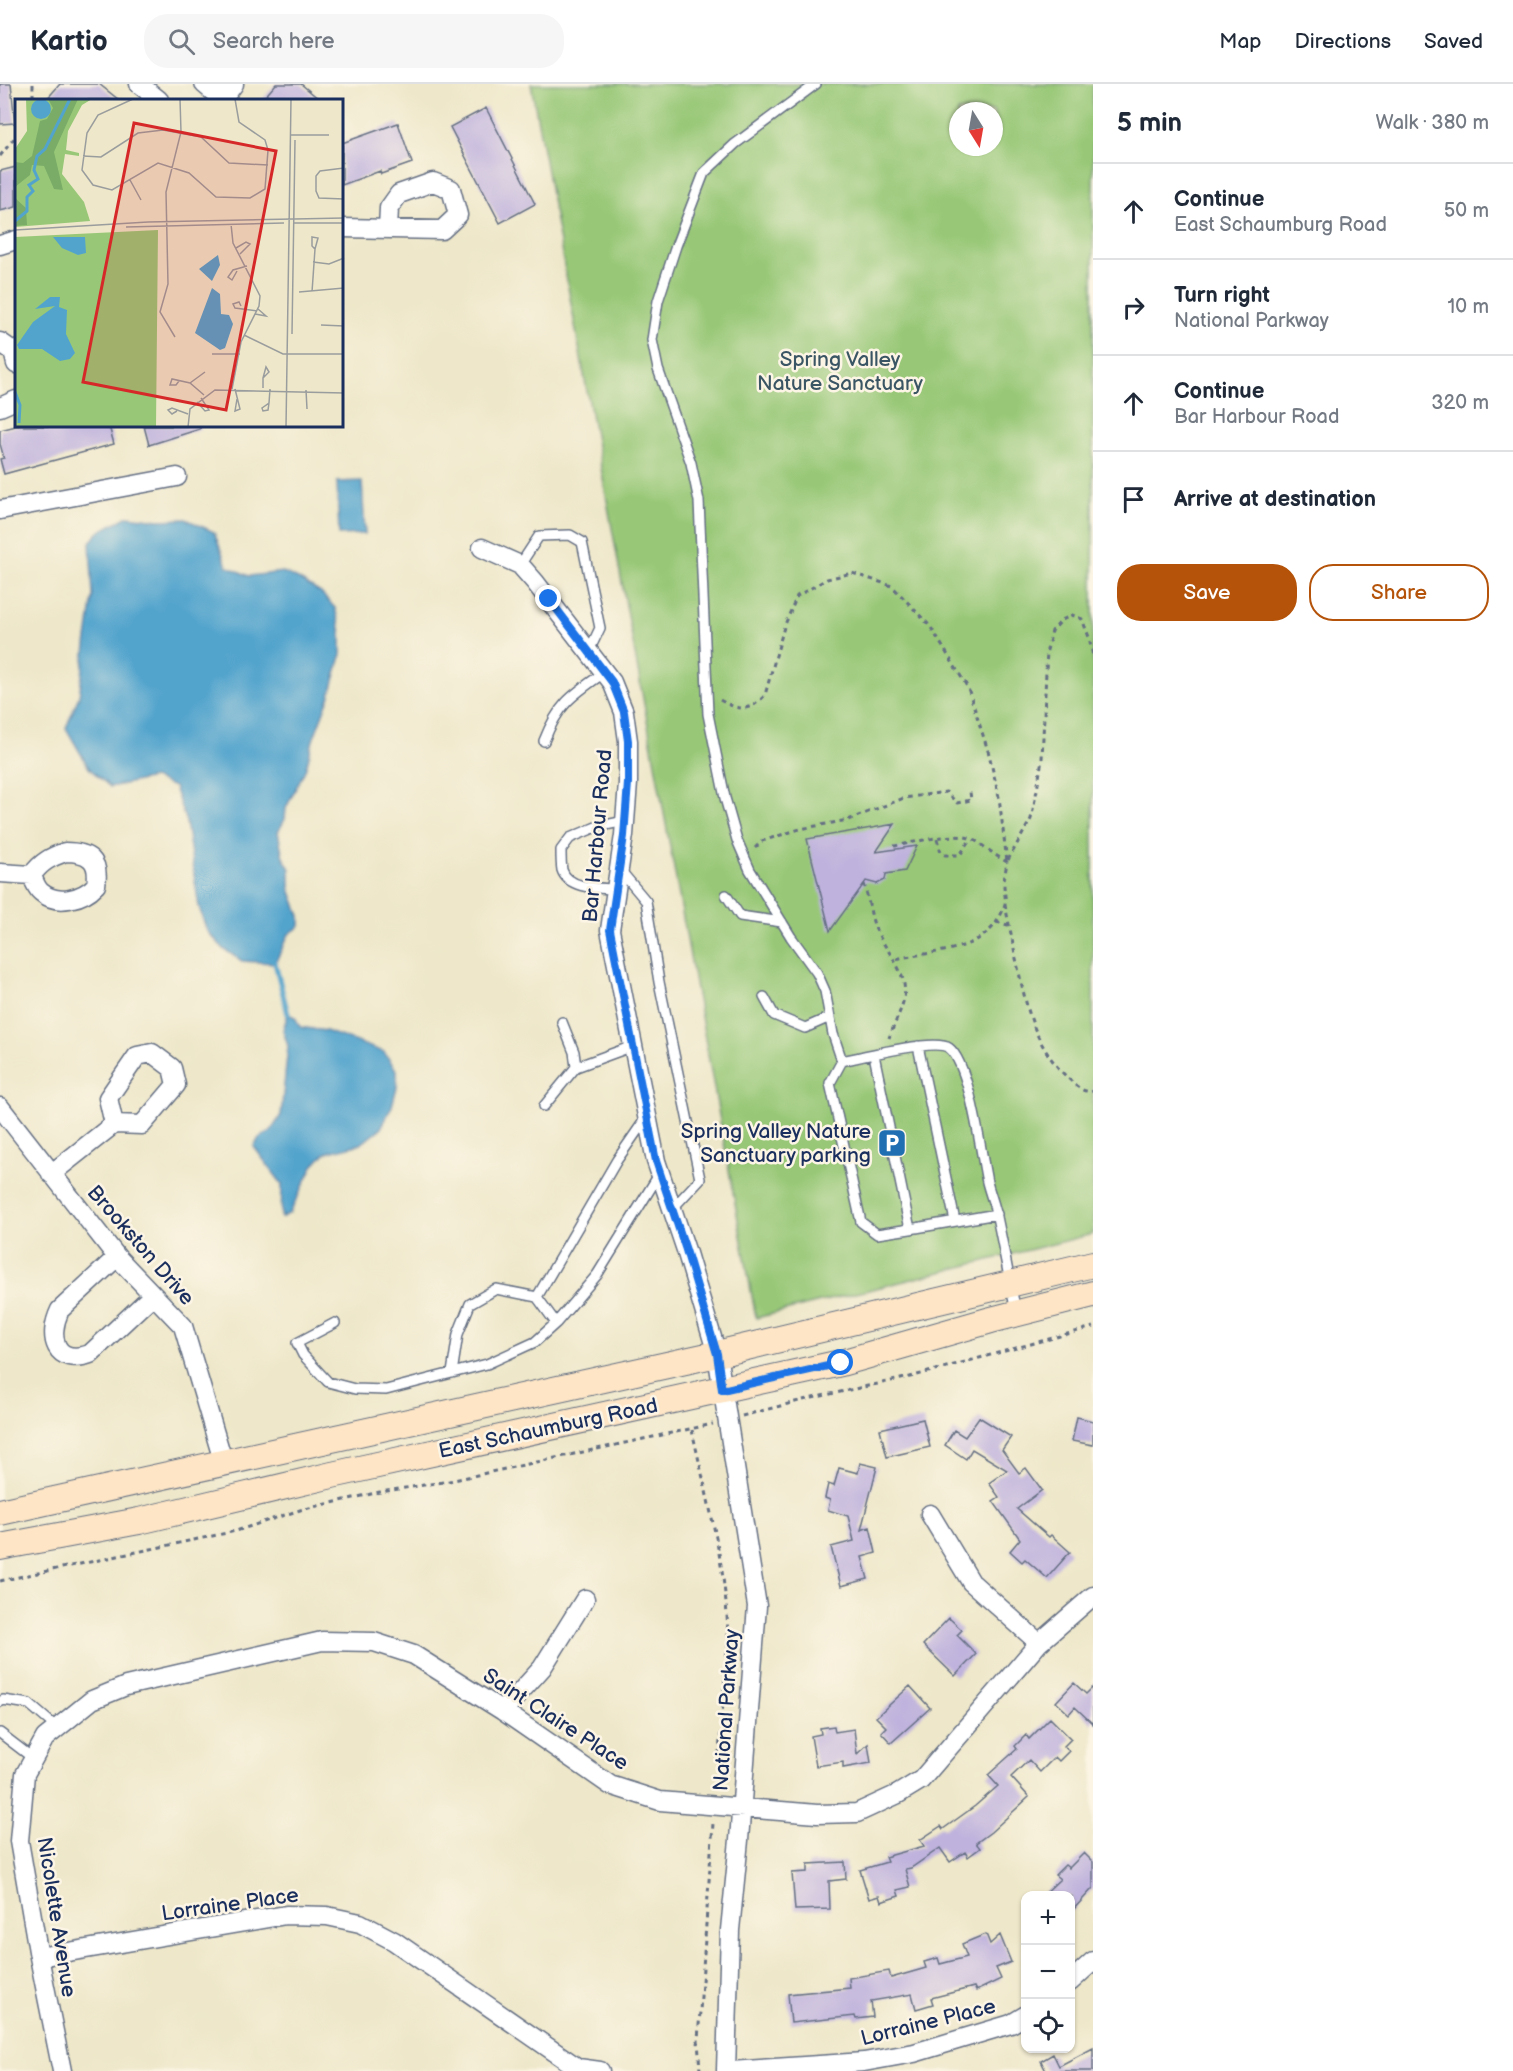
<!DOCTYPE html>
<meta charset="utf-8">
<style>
body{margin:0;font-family:"Balsamiq Sans",sans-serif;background:#f6f6f7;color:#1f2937}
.controls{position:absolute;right:18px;bottom:18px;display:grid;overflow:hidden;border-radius:12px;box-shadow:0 2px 4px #0004}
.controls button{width:54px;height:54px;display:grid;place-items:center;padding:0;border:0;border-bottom:2px solid #e0e1e3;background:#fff;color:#1f2937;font:30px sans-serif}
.compass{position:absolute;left:949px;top:18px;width:54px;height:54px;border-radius:50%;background:#fff;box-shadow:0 2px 4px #0004;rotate:169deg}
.stop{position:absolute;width:18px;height:18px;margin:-14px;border:4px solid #1a73e8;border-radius:50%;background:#fff}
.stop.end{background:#1a73e8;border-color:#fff;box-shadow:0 2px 6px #0008}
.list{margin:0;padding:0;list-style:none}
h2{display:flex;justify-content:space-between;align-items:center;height:78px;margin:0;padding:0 24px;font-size:26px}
h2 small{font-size:20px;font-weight:400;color:#747a83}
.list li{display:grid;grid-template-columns:39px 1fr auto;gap:18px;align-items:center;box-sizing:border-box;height:96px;padding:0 24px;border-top:2px solid #e0e1e3}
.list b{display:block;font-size:22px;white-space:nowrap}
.list p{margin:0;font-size:20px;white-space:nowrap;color:#747a83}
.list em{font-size:20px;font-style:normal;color:#747a83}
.actions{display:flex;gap:12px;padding:18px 24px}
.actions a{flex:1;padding:14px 0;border:2px solid #b45309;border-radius:24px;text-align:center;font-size:21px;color:#b45309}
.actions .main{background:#b45309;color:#fff}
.icon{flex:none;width:33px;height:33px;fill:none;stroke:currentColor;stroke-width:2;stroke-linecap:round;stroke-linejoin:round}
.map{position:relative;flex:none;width:1093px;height:1987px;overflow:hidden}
header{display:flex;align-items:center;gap:36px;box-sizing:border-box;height:84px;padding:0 30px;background:#fff;border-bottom:2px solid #e0e1e3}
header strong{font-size:28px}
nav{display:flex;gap:33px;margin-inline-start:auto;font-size:21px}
.search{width:420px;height:54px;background:#f6f6f7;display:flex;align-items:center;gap:15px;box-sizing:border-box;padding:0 21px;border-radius:24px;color:#747a83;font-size:22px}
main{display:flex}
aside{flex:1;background:#fff}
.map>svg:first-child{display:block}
.green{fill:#98c877;stroke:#5a7c6a;stroke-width:1.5;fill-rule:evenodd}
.water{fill:#53a4cd;stroke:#376a96;stroke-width:1.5}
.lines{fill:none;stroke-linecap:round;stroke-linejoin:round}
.stream{stroke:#53a4cd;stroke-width:5}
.building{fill:#bfb2dd}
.service-casing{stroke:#656f83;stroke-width:12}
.minor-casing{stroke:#656f83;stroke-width:21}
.secondary-casing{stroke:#656f83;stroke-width:28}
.path{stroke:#656f83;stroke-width:3;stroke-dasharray:4.5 4.5;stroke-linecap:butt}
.service{stroke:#fff;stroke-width:9}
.minor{stroke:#fff;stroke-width:18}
.secondary{stroke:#fde5c5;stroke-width:26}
.route{stroke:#1a73e8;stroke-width:8}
.labels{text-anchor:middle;stroke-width:5;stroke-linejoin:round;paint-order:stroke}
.park-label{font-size:21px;fill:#3a5564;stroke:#fcf5e5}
.street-label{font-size:21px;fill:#1b2f5e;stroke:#fcf5e5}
.poi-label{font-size:21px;fill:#1b2f5e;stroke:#fcf5e5;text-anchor:end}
.inset-river{fill:none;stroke:#53a4cd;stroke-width:3}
.inset-road{fill:none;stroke:#9a9d9e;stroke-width:1.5}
.view{fill:#d62828;fill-opacity:0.15;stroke:#d62828;stroke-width:3}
.inset-edge{fill:none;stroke:#1b2f5e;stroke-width:3}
</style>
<header>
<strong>Kartio</strong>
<div class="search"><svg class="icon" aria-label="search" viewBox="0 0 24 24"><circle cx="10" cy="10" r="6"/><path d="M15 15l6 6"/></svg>Search here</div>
<nav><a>Map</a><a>Directions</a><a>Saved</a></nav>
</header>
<main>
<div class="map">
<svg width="1093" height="1987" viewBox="0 0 1093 1987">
<rect width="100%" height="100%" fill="#fcf5e5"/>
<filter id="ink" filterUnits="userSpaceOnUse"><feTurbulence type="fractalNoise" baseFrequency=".0167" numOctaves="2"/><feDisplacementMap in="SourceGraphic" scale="12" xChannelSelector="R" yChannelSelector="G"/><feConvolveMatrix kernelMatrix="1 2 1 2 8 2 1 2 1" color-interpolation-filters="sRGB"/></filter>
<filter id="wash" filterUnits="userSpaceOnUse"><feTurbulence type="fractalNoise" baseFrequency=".008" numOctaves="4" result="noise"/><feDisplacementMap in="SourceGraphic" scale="24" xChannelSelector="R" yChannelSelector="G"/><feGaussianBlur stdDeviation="1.35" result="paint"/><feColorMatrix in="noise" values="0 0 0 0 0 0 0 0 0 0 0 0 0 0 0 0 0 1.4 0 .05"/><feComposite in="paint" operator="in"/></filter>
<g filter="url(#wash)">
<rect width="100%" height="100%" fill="#eee7c9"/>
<path class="green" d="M531,0H1093V1150L756,1234ZM958,27H994V63H958Z"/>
<path class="water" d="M362,397L365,450L339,451L337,398Z
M128,432L159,436L186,435L214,448L227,482L249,492L283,488L298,495L321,509L335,524L341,548V572L330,611L313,656L306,684L286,724L285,735L278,748L283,773L290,785V805L300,832V842L289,850L275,879L242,877L225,866L207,847L199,823L186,738L174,703L153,694L110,703L89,684L66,644L79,612L93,512L90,458L100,447Z
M288,930L295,933L300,943L326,947L384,968L397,987V1003L392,1022L381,1044L361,1060L325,1069L313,1082L290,1129L281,1134L282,1100L254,1063L259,1054L271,1047L281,1031L288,962L283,946Z"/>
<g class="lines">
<path class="stream" d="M275,879L288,930"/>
</g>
<g id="blocks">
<path class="building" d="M0,0H11L15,39L0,40Z
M60,0H99L119,16H46Z
M276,0H301L320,16H262Z
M486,24L535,120L500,139L450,43Z
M398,39L412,79L381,90L380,87L342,101V59Z
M16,83V123L0,127V87Z
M16,342H109L114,360L4,390L0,375L4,374L0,360V346Z
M144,342H200V345L149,361Z
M895,740L876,768L917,762L905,787L886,790L885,796L877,800L866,797L830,847L807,755Z
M979,1333L1011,1353L1002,1366L1019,1389L1026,1384L1042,1406L1017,1425L1049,1453L1051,1451L1070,1468L1047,1494L1025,1475L1022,1478L1010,1467L1020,1455L993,1417L999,1413L989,1399L1007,1386L972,1365L966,1375L945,1361L954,1346L965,1353Z
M1077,1333L1093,1337V1361L1072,1357Z
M923,1335L930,1363L887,1373L880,1345Z
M860,1379L877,1383L861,1446L870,1443L876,1469L862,1473L868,1495L841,1502L831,1463L854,1457L848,1432L828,1426L830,1416L825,1414L828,1400L834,1402L839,1384L858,1389Z
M949,1534L962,1546L957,1551L976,1570L955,1592L923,1561Z
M1074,1599L1086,1610L1093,1603V1640L1075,1623L1069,1630L1056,1618Z
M910,1602L930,1624L891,1659L881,1648L886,1643L876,1633Z
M1050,1634L1071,1655L1064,1662L1069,1667L1059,1677L1055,1673L1040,1688L1029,1676L1011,1693L1029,1713L991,1748L976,1759L980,1764L968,1773L965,1768L950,1778L940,1764L911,1784L905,1785L910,1803L897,1806L899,1812L881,1818L879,1812L869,1815L860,1786L887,1778L885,1773L924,1762L920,1756L941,1742L943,1745L975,1722L998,1702L988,1691L1017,1665L1015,1662L1026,1651L1029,1655Z
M834,1642L835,1648L854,1645L857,1670L868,1660L871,1679L843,1684V1678L816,1682L811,1652L821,1650L820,1644Z
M1084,1769L1093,1778V1804L1071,1828V1812H1042L1060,1795L1055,1791L1065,1781L1069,1784Z
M845,1778L846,1795L829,1797L830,1825L795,1826L792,1789L808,1788V1780Z
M986,1850L990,1860L1000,1851L1011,1878L996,1884L1001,1895L976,1907L974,1903L931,1914L933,1920L916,1925L912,1910L871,1917L873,1933L856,1935L855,1932L791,1939L788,1910L850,1904L849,1894L889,1887L891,1894L926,1884L924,1878L938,1874L940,1880L967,1873L962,1860Z
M1093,1964V1987H1046L1041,1977L1053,1970L1059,1982Z"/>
</g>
</g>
<g filter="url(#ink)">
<use href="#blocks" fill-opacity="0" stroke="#656f83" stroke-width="1.5"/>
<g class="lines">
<g class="service-casing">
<path id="service" d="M816,0L735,60L704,89L676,162L658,217L652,256L658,285L691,379L699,417L708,630L725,714L737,756L750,786L791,853L817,889L825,907L833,950L842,977C860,973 936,954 949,964C970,980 981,1070 987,1098C990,1110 995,1122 997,1133C1004,1165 1009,1196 1016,1227
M520,481L539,452L570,451L582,458L600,544L589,567
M544,657C559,619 572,611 605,588
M620,786L646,817L659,898L700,1095L672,1125
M614,805C599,804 568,805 562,786C561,780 561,772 561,766L570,754L596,743L625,737
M726,811L740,832L782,838
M764,913L774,931L805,944L830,933
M562,938L574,968L576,983
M918,962L955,1137
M874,971L910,1145L997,1130
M842,977L830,999L861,1138L877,1150L910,1145
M544,1022L576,983L633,962
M335,1239L297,1259L303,1271L328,1298L355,1305L386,1306L487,1280L535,1258L556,1239L537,1213L617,1076L646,1034
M556,1239L597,1191L660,1089
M452,1289L458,1250L470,1220L496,1205L537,1213
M0,1618L3,1616L29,1620L57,1644
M0,1649L34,1675"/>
</g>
<g class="minor-casing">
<path id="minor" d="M139,0L159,16
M204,0L223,16
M222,16L234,0
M342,144L442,146L458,131L451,105L433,98L399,110L389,124L388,144
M0,161L16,156
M0,258L13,267L16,280
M0,323L16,316
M0,426L177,393
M482,464L520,481L535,498L612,598L624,628L628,657V699L624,751L610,846L656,1077L686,1166L717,1270L757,1522L739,1756L730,1846L726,1987
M65,768C89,768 100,776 96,801C83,815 57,822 41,808C36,804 34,797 32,791C41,778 51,773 65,768Z
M0,789L32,791
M0,1023L117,1173L183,1242L224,1380
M51,1090L114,1040L142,1041L176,1001L172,984L152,969L137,972L108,1014L114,1040
M117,1173L60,1226C47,1253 55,1282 90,1270L153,1211
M930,1430L971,1498L1039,1559
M503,1627L542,1584L585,1515
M39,1873L286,1831L327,1832L360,1839L394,1857L578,1984L600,1987
M1070,1898L1093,1877
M62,1987L39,1873L19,1757L25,1690L45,1654L92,1616L126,1602L322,1557L374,1558L414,1571L503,1627L610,1701L660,1717L817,1730L857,1729L898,1710L921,1696L1039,1559L1093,1512
M731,1987L864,1978L914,1969L1011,1940L1026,1931"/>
</g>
<g class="secondary-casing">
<path id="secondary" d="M0,1428L717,1270L1093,1180
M0,1463L139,1437L332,1391L841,1279L991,1236L1093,1210"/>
</g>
<path class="path" d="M33,0V16
M0,72L16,52
M720,616C739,627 750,628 765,611L784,543L797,512L827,495L852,489L892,502L930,542L968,604L989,670L999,713L1007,778
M937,755L941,769L945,771H960L970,756
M894,762C915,759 957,745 976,757C986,764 996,772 1007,778C1006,785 1004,793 1004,801C1004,807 1006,814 1005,820C990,870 936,866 895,875
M755,764L762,757L800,745L848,736L904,714L946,708L957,719L971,716L970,708
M1008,776L1031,735L1037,706L1042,675L1047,566L1052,547L1062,536L1072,531L1082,535L1089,553L1093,572
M864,800C868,813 870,828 874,841C883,865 909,887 904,914C902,925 893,943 889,954
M1005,820C1008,837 1012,853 1015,870C1026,919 1031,959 1069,995C1076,1002 1083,1009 1093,1007
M996,838L1008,841
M742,1332L803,1316L910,1293L1093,1243
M692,1346C707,1415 727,1484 728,1555L716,1706
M0,1497L236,1447L300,1426L380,1408L449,1397L713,1340
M700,1987L698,1956L713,1739"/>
<use href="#service" class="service"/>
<use href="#minor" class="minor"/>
<use href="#secondary" class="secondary"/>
</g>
</g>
<g class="lines" filter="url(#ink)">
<path class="route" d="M549,515L612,598L624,628L628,657V699L624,752L610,846L656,1077L686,1166L717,1270L722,1306L841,1279"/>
</g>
<defs>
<g id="parking-square" transform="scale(1.5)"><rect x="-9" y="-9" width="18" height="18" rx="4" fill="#1f6fb2" stroke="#fcf5e5"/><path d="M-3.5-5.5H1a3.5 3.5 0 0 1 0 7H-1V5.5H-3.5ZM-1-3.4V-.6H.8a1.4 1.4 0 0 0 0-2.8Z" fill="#fff"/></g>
</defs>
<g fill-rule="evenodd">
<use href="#parking-square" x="892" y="1059"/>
</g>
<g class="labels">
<g class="park-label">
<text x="840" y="282">Spring Valley<tspan x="840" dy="24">Nature Sanctuary</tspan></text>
</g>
<g class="street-label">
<text transform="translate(597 752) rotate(-85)" y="7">Bar Harbour Road</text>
<text transform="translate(141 1161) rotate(49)" y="7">Brookston Drive</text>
<text transform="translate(548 1344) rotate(-12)" y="7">East Schaumburg Road</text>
<text transform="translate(726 1626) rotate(-86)" y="7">National Parkway</text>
<text transform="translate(556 1635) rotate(33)" y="7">Saint Claire Place</text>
<text transform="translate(230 1820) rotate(-8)" y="7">Lorraine Place</text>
<text transform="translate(57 1833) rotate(81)" y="7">Nicolette Avenue</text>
<text transform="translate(928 1938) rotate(-14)" y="7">Lorraine Place</text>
</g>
<g class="poi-label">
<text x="871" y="1054">Spring Valley Nature<tspan x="871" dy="24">Sanctuary parking</tspan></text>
</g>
</g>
<g transform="translate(15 15)">
<rect width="328" height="328" fill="#eee7c9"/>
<path d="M11,0H77L67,6L53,32L51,51L64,54V57L50,55L47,75L69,103L75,122L0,128V50L12,32ZM143,131L141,328H0V138Z" fill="#98c877"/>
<path d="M33,0H63L39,53L48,91L39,90L29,67L17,66L15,76L0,88V63L8,64L17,57L25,22L32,20L38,9ZM0,99L11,109L12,126L0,127Z" fill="#7aac68"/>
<path d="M16 10a10 10 0 1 1 20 0a10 10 0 1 1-20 0ZM38,138H70L71,154L63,156L47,149ZM203,156L205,166L197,182L184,170ZM197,189L205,195L206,215L214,216L218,225L210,249L205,251L180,234ZM35,198H45L44,208L52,211L51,235L60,254L55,260L45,262L27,250H4L2,246L18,223L40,207L20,210Z" fill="#53a4cd"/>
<path class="inset-river" d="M0,122L12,112V98L18,92L14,86L23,80L19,71L22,57L30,50L55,0M0,293L5,306L4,324"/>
<path class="inset-road" d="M118,0L83,16L72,34L67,71L78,86L97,91L143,64L174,74L201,98L235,99L250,90L253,51L250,41L224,23L220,0M276,36H314M68,57L86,58L123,34L148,31L186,38L214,64L253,66M329,69L305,72L301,77V92L304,99L329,100M115,81L126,101M279,120L329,119M279,124H329M216,125L218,144L245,197L244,207L226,243L217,290M111,128L269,124M0,131L133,123L278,120M297,138L303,139L300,150L297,147ZM221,149L231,143L235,145L225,155M298,163L314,165L329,159M222,172L217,181L213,178L218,171L232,167M284,193L329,189M297,193L300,150M226,207L224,203L218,205L220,209L242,212M240,215L251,217L243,210M306,226L329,227M277,235L280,41M229,236L268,255H329M160,238L145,213L153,185L151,93L166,33L165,0M197,255H225M248,279L251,268L254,273L248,279V289M164,282L161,286H155L157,280L175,284L189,296M175,284L190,273M220,290L225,310L220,312L222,300M291,291L292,310M182,303L190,312L194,311L186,299M254,304L253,311L248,312L247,309L254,304L255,290M162,312L157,315L153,311L157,309L173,315M173,328L175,310L200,291L329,294M271,328L276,0"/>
<path class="view" d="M119,24L261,52L211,311L68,283Z"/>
<rect width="328" height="328" class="inset-edge"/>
</g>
</svg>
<div class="controls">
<button>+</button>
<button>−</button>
<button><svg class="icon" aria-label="locate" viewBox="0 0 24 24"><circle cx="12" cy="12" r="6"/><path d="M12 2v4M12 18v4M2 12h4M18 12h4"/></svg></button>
</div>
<svg class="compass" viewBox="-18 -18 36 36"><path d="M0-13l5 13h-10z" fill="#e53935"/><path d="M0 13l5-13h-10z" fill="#747a83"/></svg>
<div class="stop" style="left:841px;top:1279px"></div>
<div class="stop end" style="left:549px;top:515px"></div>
</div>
<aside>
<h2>5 min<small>Walk · 380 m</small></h2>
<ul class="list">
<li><svg class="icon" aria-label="ahead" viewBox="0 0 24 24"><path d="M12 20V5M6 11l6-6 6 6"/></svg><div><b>Continue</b><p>East Schaumburg Road</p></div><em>50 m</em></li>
<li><svg class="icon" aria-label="right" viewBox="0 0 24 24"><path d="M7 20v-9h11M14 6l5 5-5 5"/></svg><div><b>Turn right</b><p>National Parkway</p></div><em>10 m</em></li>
<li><svg class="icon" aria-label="ahead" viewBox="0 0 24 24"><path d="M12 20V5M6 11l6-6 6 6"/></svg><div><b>Continue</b><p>Bar Harbour Road</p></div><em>320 m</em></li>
<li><svg class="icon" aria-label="arrive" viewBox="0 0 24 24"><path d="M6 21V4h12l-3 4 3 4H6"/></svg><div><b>Arrive at destination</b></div></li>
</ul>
<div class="actions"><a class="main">Save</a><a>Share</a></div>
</aside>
</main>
